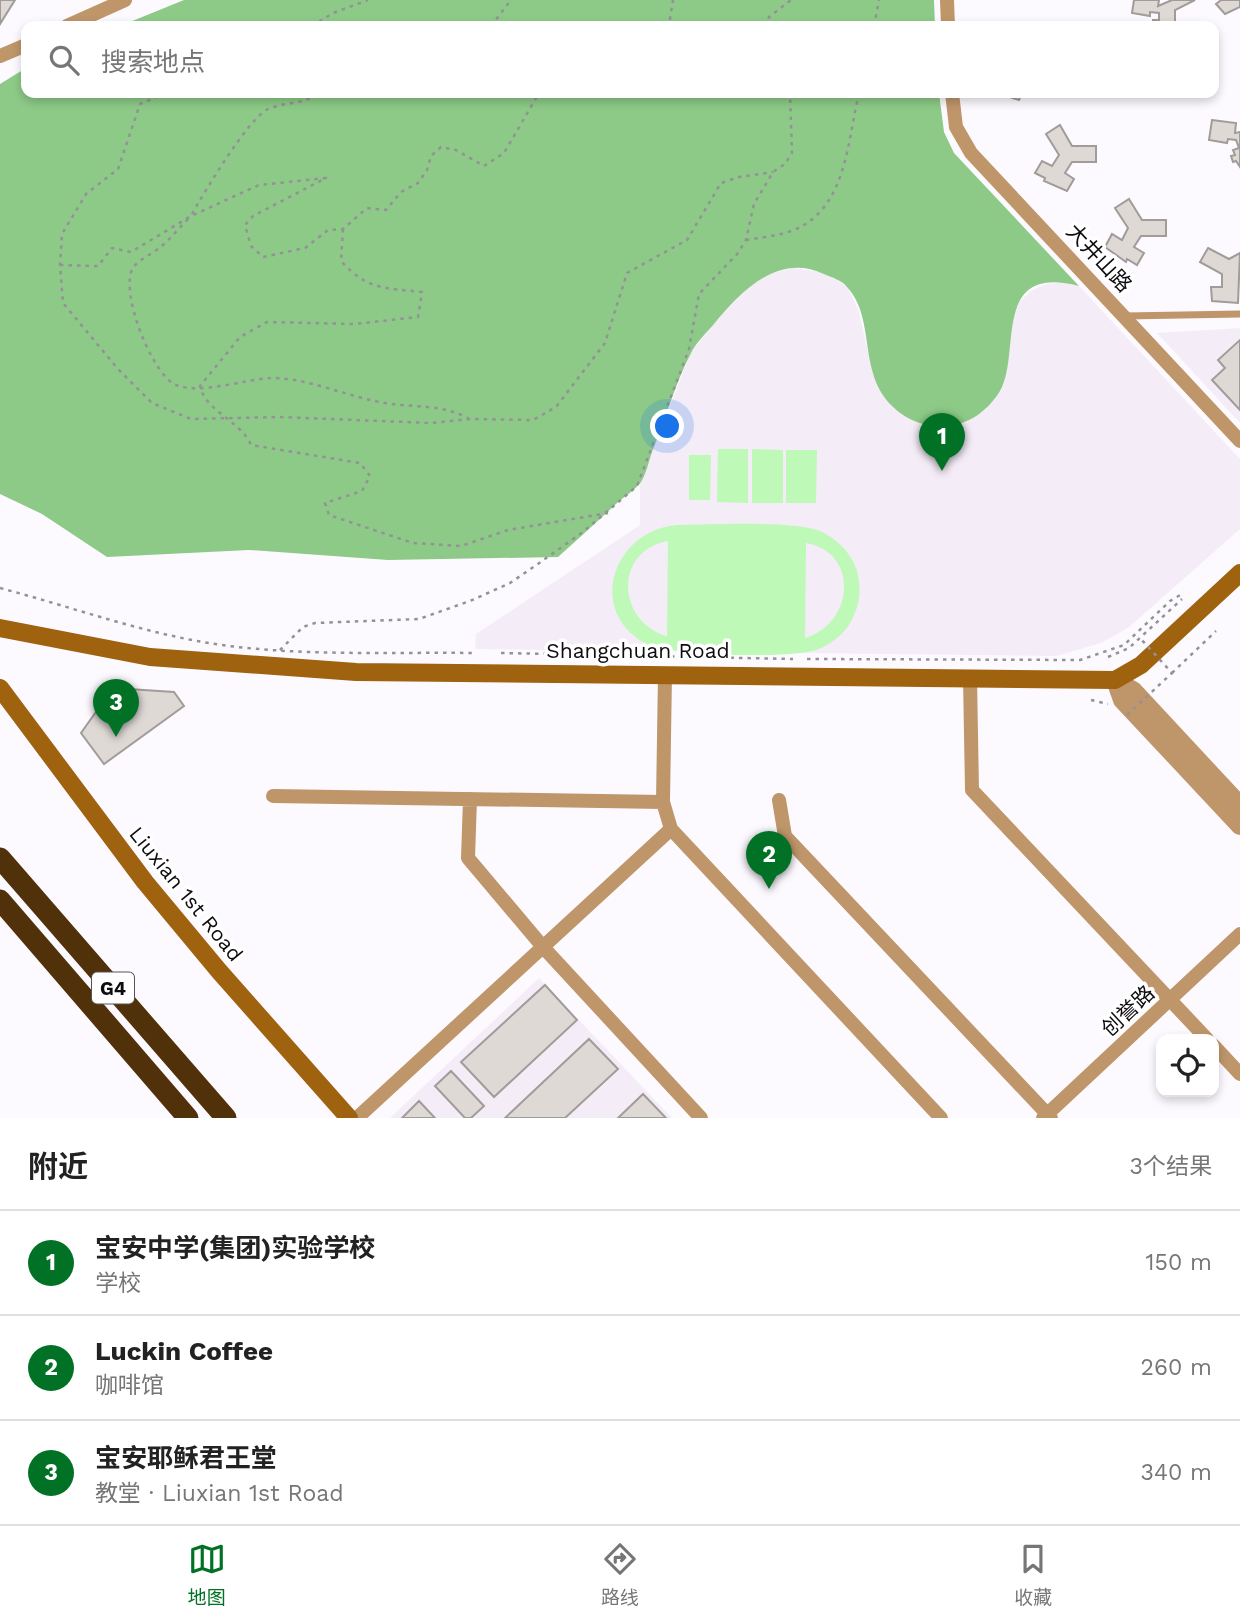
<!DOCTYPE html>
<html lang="zh">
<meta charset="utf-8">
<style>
body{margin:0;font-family:"Work Sans","Noto Sans SC",sans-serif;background:#f6f6f6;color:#222}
.controls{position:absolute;right:21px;bottom:21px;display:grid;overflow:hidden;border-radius:14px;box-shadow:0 4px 10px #0003}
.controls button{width:63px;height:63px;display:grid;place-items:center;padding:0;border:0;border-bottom:2px solid #e0e0e0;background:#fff;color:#222;font:35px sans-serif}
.you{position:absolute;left:668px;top:427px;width:24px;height:24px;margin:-18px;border:5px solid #fff;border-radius:50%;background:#1a73e8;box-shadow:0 0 0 10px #1a73e833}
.badge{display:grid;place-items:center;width:46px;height:46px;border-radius:50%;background:#017225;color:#fff;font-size:23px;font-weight:700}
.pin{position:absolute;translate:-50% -58px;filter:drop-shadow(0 2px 4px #0008)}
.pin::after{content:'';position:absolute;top:37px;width:24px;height:21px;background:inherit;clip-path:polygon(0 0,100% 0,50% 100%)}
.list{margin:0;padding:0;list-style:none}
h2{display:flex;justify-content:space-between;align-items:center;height:91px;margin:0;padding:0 28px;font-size:30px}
h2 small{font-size:23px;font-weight:400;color:#767676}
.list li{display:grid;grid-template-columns:46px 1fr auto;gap:21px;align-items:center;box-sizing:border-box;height:105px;padding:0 28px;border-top:2px solid #e0e0e0}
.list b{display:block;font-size:26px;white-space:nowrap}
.list p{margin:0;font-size:23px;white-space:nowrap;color:#767676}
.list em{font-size:23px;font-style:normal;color:#767676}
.icon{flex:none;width:38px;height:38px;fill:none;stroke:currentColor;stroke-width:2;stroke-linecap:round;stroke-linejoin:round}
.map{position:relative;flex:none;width:1240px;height:1118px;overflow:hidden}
.search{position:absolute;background:#fff;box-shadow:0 4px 10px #0003;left:21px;right:21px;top:21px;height:77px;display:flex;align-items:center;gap:18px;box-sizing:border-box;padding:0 24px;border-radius:14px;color:#767676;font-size:26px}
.sheet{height:406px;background:#fff}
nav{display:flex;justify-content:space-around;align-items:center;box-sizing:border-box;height:98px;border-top:2px solid #e0e0e0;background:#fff;font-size:19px;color:#767676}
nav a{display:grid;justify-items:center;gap:4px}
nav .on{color:#017225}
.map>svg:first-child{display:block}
.built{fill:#f4ecf7}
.green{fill:#bef9b8;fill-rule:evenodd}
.forest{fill:#8dca87}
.building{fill:#dfd9d6;stroke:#a19b99;stroke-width:2}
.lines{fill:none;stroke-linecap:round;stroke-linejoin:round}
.path{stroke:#949296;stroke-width:2.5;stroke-dasharray:3.5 5;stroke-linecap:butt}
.service{stroke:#bf956a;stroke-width:7}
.minor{stroke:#bf956a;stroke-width:14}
.tertiary{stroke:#bf956a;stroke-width:18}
.secondary{stroke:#9f620f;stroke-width:18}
.motorway{stroke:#513109;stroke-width:21}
.path-bridge{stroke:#949296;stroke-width:2.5;stroke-dasharray:3.5 5;stroke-linecap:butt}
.labels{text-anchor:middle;stroke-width:7;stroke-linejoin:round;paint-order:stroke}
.shield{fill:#fff;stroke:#565556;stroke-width:2}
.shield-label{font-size:19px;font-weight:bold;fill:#0e0c0e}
.street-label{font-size:21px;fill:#0e0c0e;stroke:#fff}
</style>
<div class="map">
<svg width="1240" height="1118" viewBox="0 0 1240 1118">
<rect width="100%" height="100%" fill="#fdfaff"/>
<path class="built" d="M793,268L822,272L847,286L858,309L873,372L1003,386L1012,317L1019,302L1031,291L1046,284L1063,282L1079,286L1240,459V529L1128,628L1101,643L1056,656L475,649L476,634L640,525V482L691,352L740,292L764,275Z
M1240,328V423L1157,333Z
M539,978L672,1118H390Z"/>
<path class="green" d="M718,449H748V503L717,502Z
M752,449L783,450V503H752Z
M786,450H817L816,503H786Z
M689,455H711L710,500H689Z
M677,525C711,525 792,520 820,531C836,538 850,552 856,568C861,583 861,601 854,615C848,631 833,644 816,650C790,659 666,656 643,642C586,608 615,530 677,525ZM668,541L667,636H666C616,620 614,551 668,541ZM806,543C859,552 855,623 805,638Z"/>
<path class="forest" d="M184,0H934L935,26H120Z
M26,68V93H939L944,132L954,153L1079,286C993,264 1020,347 1002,387C996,400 982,414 969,420C952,428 929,428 912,420C850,388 881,324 847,287C843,281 831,277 824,274C778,252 740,292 714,324C706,333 696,343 691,353C675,384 665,420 652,452C649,461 646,474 641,482C635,490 624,497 617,503C598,521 578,539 558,557L388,560L249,550L107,557L42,514L0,494V84Z"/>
<path class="building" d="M0,0H15L0,24Z
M1134,0H1159L1158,6L1172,0H1195L1175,10V24L1181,26H1149L1153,25V20H1159V13L1150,12V16L1132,13Z
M1221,0H1240V7L1225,14L1216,4Z
M998,93H1022L1019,100Z
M1212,120L1236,123L1235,133L1240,132V167L1236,161L1233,162L1231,156L1235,155L1233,150L1239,148L1236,140L1228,139L1227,143L1209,140Z
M1060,125L1072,146H1096V162H1072L1065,173L1074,179L1067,191L1044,181L1045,178L1035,173L1042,161L1052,166L1059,155L1046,134Z
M1129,199L1142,220H1166V236H1141L1134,247L1144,253L1137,265L1127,259L1126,262L1105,247L1112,234L1122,240L1128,228L1115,208Z
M1208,248L1229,259L1240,253L1238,303L1212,301L1211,287H1222V274L1200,262Z
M1240,340V410L1212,380L1225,368L1218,360Z
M113,688L174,692L184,706L104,764L81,733Z
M545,985L577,1020L494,1097L461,1062Z
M589,1039L618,1069L565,1118H505Z
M451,1071L484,1106L471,1118H465L435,1086Z
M643,1094L666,1118H618Z
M419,1101L435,1118H402Z"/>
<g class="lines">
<path class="path" d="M312,26L333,13L368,0
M491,26L511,0
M587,26H629
M666,26L669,25L673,0
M764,26L769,17L791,0
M874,26L879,0
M166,93L140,104L118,169L86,194L62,234L60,265L63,303L118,369L152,403L191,419L280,417L431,423L470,419L533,420L556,407L605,343L627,273L687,240L721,183L739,177L773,172
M192,214C205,191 248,119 268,109C285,102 305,104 320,93
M188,219C178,229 169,241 158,249C150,255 138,260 133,268C119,291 152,375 176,385C200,395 246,379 271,378C306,378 341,394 375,401C407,409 437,402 468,418
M343,229L341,261C367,290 385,288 422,292L418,317L354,324L267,322L240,337L200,386C206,412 240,420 251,445L360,463L370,476L362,491L325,503L329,515L413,543L461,546L508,530L608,513
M746,240C764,237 788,235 804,225C847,199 848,138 859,93
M60,265L98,266L112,248L131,252L191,216L259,185L326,178L253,216L245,225L251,246L263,257L305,248L328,230L343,229L367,208L386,210L401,192L418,183L427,170L431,156L441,147L456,150L484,166L504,153L539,93
M0,588C76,608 150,636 229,646C310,656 394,652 475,653
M280,650L303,627L315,623L419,619L470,601L510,583L535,566L583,532L637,486L689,349L699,294L738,253L746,240L754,204L773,172L785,164L792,153L790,93
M501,653L793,659
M1108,657L1129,648L1182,599
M807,659L1080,660L1124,645L1170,601L1182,594
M1172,673L1216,631
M1091,700L1108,704"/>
<path class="service" d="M1125,316L1240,314"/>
<path class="minor" d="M947,0L948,26
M67,26L125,0
M0,56L26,45
M952,93L956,127L971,153L1240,441
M665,674L663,802L671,829L941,1118
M970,678L972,790L1207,1039
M273,796L663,802
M470,799L468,858L543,947L701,1118
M779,800L785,836L1051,1118
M1214,1046L1240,1074
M357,1118L671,829
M1043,1118L1240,934"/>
<path class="tertiary" d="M1115,680L1122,700L1240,826
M1115,680L1133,690L1240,805"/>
<path class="secondary" d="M0,628L150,657L356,672L1115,680L1141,665L1240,573
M0,688L145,882L219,971L349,1118"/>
<path class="motorway" d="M0,858L226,1118
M0,900L188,1118"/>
<path class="path-bridge" d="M1127,715L1172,673L1140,638"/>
</g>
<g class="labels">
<rect class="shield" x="92" y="972.5" width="42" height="31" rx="5"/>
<g class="shield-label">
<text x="113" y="995">G4</text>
</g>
<g class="street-label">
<text transform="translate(1099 258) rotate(47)" y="7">大井山路</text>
<text x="638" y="658">Shangchuan Road</text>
<text transform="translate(186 894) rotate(51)" y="7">Liuxian 1st Road</text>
<text transform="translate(1128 1011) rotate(-43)" y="7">创誉路</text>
</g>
</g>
</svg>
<div class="controls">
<button><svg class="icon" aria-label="locate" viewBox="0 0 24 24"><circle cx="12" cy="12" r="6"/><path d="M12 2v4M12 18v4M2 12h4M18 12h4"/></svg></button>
</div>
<div class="you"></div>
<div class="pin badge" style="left:942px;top:471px">1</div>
<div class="pin badge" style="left:769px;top:889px">2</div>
<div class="pin badge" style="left:116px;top:737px">3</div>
<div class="search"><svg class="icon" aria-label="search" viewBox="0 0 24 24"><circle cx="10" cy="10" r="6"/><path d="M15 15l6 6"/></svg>搜索地点</div>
</div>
<section class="sheet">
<h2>附近<small>3个结果</small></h2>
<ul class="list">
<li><span class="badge">1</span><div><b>宝安中学(集团)实验学校</b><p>学校</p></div><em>150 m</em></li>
<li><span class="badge">2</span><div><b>Luckin Coffee</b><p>咖啡馆</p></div><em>260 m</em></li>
<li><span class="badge">3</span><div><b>宝安耶稣君王堂</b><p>教堂 · Liuxian 1st Road</p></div><em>340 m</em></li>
</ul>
</section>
<nav>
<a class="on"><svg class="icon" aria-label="map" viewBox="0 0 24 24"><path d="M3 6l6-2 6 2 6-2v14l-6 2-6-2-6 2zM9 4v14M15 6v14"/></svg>地图</a>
<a><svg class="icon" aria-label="directions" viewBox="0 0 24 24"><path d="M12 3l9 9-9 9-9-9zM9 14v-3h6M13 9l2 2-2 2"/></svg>路线</a>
<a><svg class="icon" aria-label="saved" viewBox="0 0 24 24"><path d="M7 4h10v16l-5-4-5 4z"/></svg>收藏</a>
</nav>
